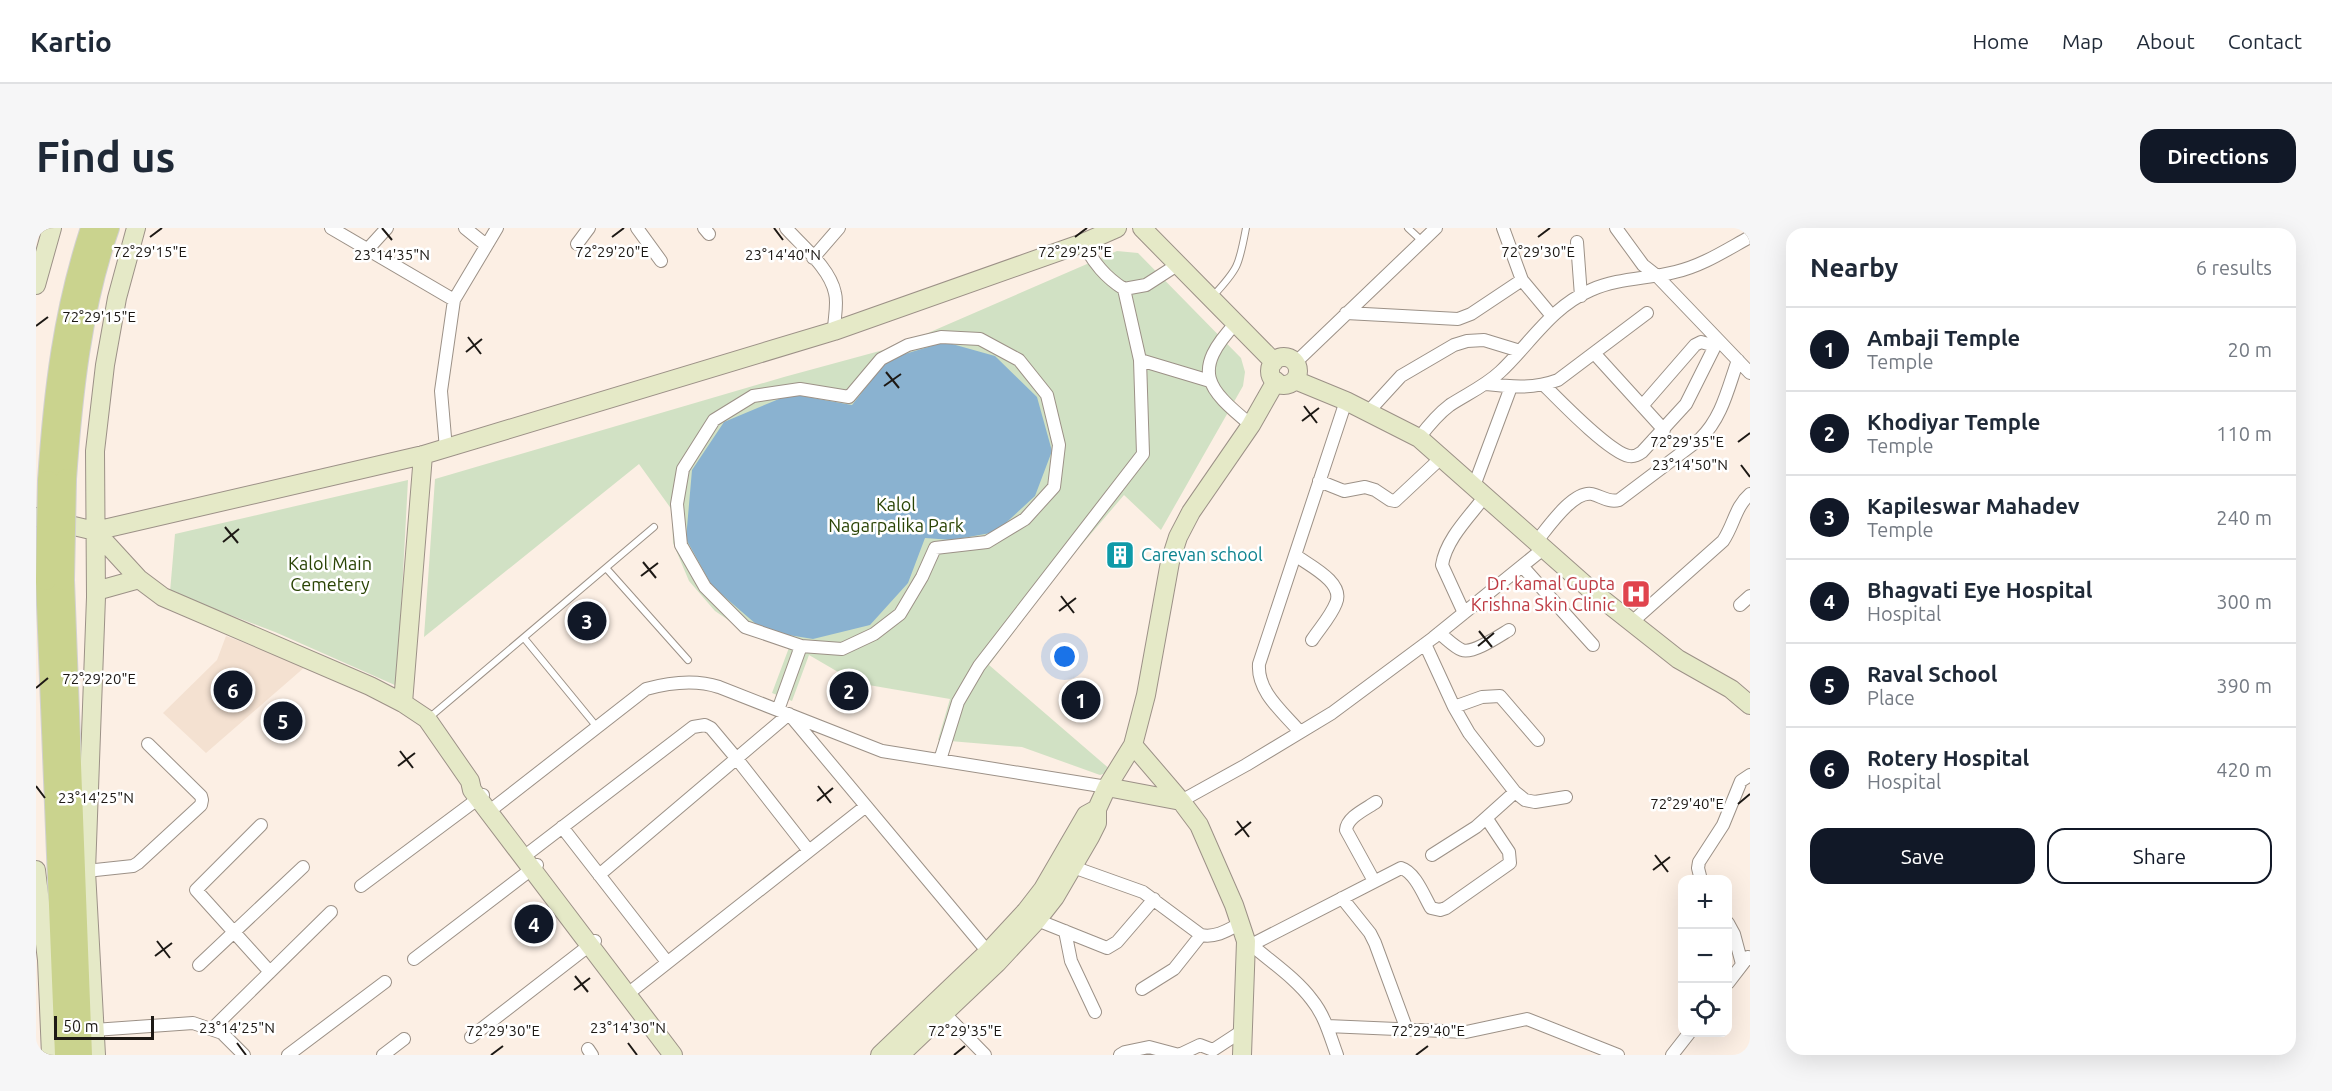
<!DOCTYPE html>
<meta charset="utf-8">
<style>
body{margin:0;font-family:Ubuntu,sans-serif;background:#f6f6f7;color:#1f2937}
.controls{position:absolute;right:18px;bottom:18px;display:grid;overflow:hidden;border-radius:12px;box-shadow:0 6px 24px #0002}
.controls button{width:54px;height:54px;display:grid;place-items:center;padding:0;border:0;border-bottom:2px solid #e0e1e3;background:#fff;color:#1f2937;font:30px sans-serif}
.scale{position:absolute;left:18px;bottom:15px;width:100px;box-sizing:border-box;padding-left:6px;border:3px solid #1d1915;border-top:0;font-size:16px;line-height:21px;white-space:nowrap;color:#1d1915;-webkit-text-stroke:4px #fff;paint-order:stroke}
.you{position:absolute;left:1029px;top:429px;width:21px;height:21px;margin:-15px;border:4px solid #fff;border-radius:50%;background:#1a73e8;box-shadow:0 0 0 9px #1a73e833}
.badge{display:grid;place-items:center;width:39px;height:39px;border-radius:50%;background:#111827;color:#fff;font-size:20px;font-weight:700}
.pin{position:absolute;translate:-50% -50%;border:3px solid #fff;box-shadow:0 2px 6px #0006}
.list{margin:0;padding:0;list-style:none}
h2{display:flex;justify-content:space-between;align-items:center;height:78px;margin:0;padding:0 24px;font-size:26px}
h2 small{font-size:20px;font-weight:400;color:#747a83}
.list li{display:grid;grid-template-columns:39px 1fr auto;gap:18px;align-items:center;box-sizing:border-box;height:84px;padding:0 24px;border-top:2px solid #e0e1e3}
.list b{display:block;font-size:22px;white-space:nowrap}
.list p{margin:0;font-size:20px;white-space:nowrap;color:#747a83}
.list em{font-size:20px;font-style:normal;color:#747a83}
.actions{display:flex;gap:12px;padding:18px 24px}
.actions a{flex:1;padding:14px 0;border:2px solid #111827;border-radius:18px;text-align:center;font-size:21px;color:#111827}
.actions .main{background:#111827;color:#fff}
.icon{flex:none;width:33px;height:33px;fill:none;stroke:currentColor;stroke-width:2;stroke-linecap:round;stroke-linejoin:round}
.map{position:relative;flex:none;width:1714px;height:827px;overflow:hidden;border-radius:18px}
header{display:flex;align-items:center;gap:36px;box-sizing:border-box;height:84px;padding:0 30px;background:#fff;border-bottom:2px solid #e0e1e3}
header strong{font-size:28px}
nav{display:flex;gap:33px;margin-inline-start:auto;font-size:21px}
.intro{display:flex;align-items:center;justify-content:space-between;box-sizing:border-box;height:144px;padding:0 36px}
h1{margin:0;font-size:42px}
.button{padding:15px 27px;border-radius:18px;background:#111827;color:#fff;font-size:21px;font-weight:700}
main{display:flex;gap:36px;padding:0 36px}
aside{flex:1;background:#fff;border-radius:18px;box-shadow:0 6px 24px #0002}
.map>svg:first-child{display:block}
.built{fill:#f4e1d1}
.green{fill:#d1e1c4}
.water{fill:#8ab2d0}
.lines{fill:none;stroke-linecap:round;stroke-linejoin:round}
.lane-casing{stroke:#9c9187;stroke-width:8}
.street-casing{stroke:#9c9187;stroke-width:14}
.secondary-casing{stroke:#9c9187;stroke-width:20}
.primary-casing{stroke:#d2d1d0;stroke-width:22}
.lane{stroke:#fff;stroke-width:6}
.street{stroke:#fff;stroke-width:12}
.secondary{stroke:#e5e9c7;stroke-width:18}
.primary{stroke:#cad38e;stroke-width:20}
.primary-bridge-casing{stroke:#d2d1d0;stroke-width:22;stroke-linecap:butt}
.primary-bridge{stroke:#cad38e;stroke-width:20}
.ticks{fill:none;stroke:#1d1915;stroke-width:2}
.labels{text-anchor:middle;stroke-width:5;stroke-linejoin:round;paint-order:stroke}
.park-label{font-size:18px;fill:#2a4405;stroke:#fff}
.culture-label{font-size:18px;fill:#0d838f;stroke:#fff;text-anchor:start}
.health-label{font-size:18px;fill:#be3a42;stroke:#fff;text-anchor:end}
.ticks-label{font-size:15px;text-anchor:middle;fill:#1d1915;stroke:#fff;stroke-width:5;stroke-linejoin:round;paint-order:stroke}
</style>
<header>
<strong>Kartio</strong>
<nav><a>Home</a><a>Map</a><a>About</a><a>Contact</a></nav>
</header>
<div class="intro"><h1>Find us</h1><a class="button">Directions</a></div>
<main>
<div class="map">
<svg width="1714" height="827" viewBox="0 0 1714 827">
<rect width="100%" height="100%" fill="#fcefe4"/>
<path class="built" d="M190,408L270,438L170,525L127,485L181,432Z"/>
<path class="green" d="M1081,23L1102,25L1205,130L1209,144L1207,158L1125,302L1088,267L1025,341L953,437L1076,543L1064,547L986,519L902,512L914,471L821,455L773,427L756,473L736,465L754,417L710,404L679,383L653,353L637,315L636,282L603,236L388,409L399,251L748,149L862,118Z
M372,252L361,458L239,404L134,364L139,306Z"/>
<path class="water" d="M909,114L959,128L1001,169L1016,223L999,268L960,304L916,312L889,310L872,355L834,397L777,411L728,403L676,358L650,311L656,242L688,194L755,166L816,177L852,131Z"/>
<g class="lines">
<g class="lane-casing">
<path id="lane" d="M1372,0L1386,13
M1177,68C1203,40 1203,37 1210,0
M570,340L652,432
M488,410L561,499
M394,489L618,299"/>
</g>
<g class="street-casing">
<path id="street" d="M295,0L418,72
M429,0L450,17
M601,0L625,33
M668,0L673,6
M750,0C766,18 794,40 799,65C802,76 798,91 798,103
M1467,0L1486,52L1516,88
M1580,0L1607,37L1621,48L1714,145
M1541,14L1545,68
M1047,15C1058,35 1069,49 1088,61L1110,57L1141,37
M541,16L553,0
M331,22L351,0
M777,30L803,0
M1310,85L1422,91L1435,86L1486,52
M1200,95C1155,143 1170,160 1215,197
M1558,125L1628,202
M1104,132L1174,153
M1259,135L1400,0
M1450,156C1476,159 1498,161 1522,152L1611,85
M1508,157C1524,173 1573,224 1593,228C1598,229 1602,227 1606,224L1650,176L1682,112
M1606,178L1659,117L1665,114L1679,118
M1332,184L1365,148L1418,117L1431,113L1448,112L1484,123
M1383,210C1392,198 1402,186 1414,177C1431,166 1449,158 1464,144C1494,116 1515,79 1555,62C1582,50 1611,51 1639,44C1666,38 1690,22 1714,9
M410,221L405,163L418,72L461,0
M1283,253L1308,263L1329,259L1339,262L1354,272L1359,273L1406,229
M1438,258L1475,159
M1500,314C1511,301 1537,262 1556,266C1565,268 1573,275 1583,272L1664,211C1686,190 1692,160 1702,132
M1259,327C1272,337 1309,354 1300,375C1295,388 1284,400 1276,412
M1486,338L1557,417
M1704,377L1714,368
M1428,385L1406,337C1410,311 1434,288 1449,268
M1596,394L1687,313C1698,297 1699,279 1714,266
M1403,405C1410,410 1418,419 1426,422C1437,426 1463,408 1473,402
M1389,416L1418,479L1433,505L1479,564L1489,572L1499,574L1530,569
M1418,479L1446,469L1464,468L1502,512
M742,482L765,418L806,421L838,406L864,386L886,349L899,320L951,314L989,291L1018,259L1023,217L1011,167L983,132L944,111L905,109L872,117L845,131L813,169L764,161L717,168L678,192L647,241L641,276L645,317L669,359L709,399L765,418
M1264,504C1247,484 1221,464 1223,436L1310,173
M904,532L922,474L943,438L1107,226L1104,132L1088,61
M1145,573L1210,537L1296,485L1397,410L1507,321
M460,578L610,461C635,454 659,451 683,459L846,523L1071,559
M225,597L160,662L234,744
M526,599L631,734
M494,624L657,499L669,497L675,500L701,531L773,623
M1396,627L1440,599L1479,564
M1037,639L1107,664L1165,707C1180,710 1192,702 1205,695
M50,643L97,638L102,635L165,577L166,572L165,568L112,516
M563,647L753,486L957,730
M1665,652L1662,640L1663,634L1687,597L1705,553L1714,547
M1338,653L1310,602C1311,589 1330,581 1340,574
M325,658L447,567
M1306,670L1334,705L1339,715L1371,802
M1001,692L1071,720L1081,714L1118,671
M1692,695L1698,706L1706,736
M1029,703L1035,733L1059,784
M1211,713C1232,732 1259,749 1276,772C1289,788 1294,808 1301,827
M1215,717L1365,640C1379,644 1388,668 1395,680L1404,682L1410,680L1474,635L1473,624L1451,591
M378,731L501,637
M163,737L267,639
M1692,755L1712,729L1714,731
M598,761L830,578
M1106,761L1138,741L1165,707
M908,785L949,827
M1291,798L1430,804L1491,791L1582,827
M176,801L295,684
M58,802L157,795L186,805L208,827
M435,809L559,713
M552,821L556,827
M252,827L349,754
M347,827L368,811
M1084,827L1089,824L1113,819L1143,827
M1143,827L1164,817L1177,822L1206,803
M1636,827L1654,804"/>
</g>
<g class="secondary-casing">
<path id="secondary" d="M1106,0L1238,134
M0,57L16,0
M1234 143a14 14 0 1 1 28 0a14 14 0 1 1-28 0Z
M1259,152L1310,173L1383,210L1556,363L1642,431L1695,461L1714,477
M0,289L59,303L387,227L798,103L1047,15L1081,0
M59,303L103,351L127,369L334,458L367,475L391,491L434,553L436,562L637,827
M60,363L103,351
M367,475L387,227
M1097,517L1145,573L1163,597L1198,677L1210,713L1206,827
M1071,559L1145,573
M0,642L11,732L15,827
M60,827L50,643L60,369L59,223L69,137L81,70L100,0
M844,827L952,724L990,683L1007,661L1050,587L1061,581
M864,827L961,735L1001,692L1019,669L1054,609L1061,595V581L1071,559L1097,517L1110,467L1134,334L1142,309L1155,284L1215,197L1240,153"/>
</g>
<g class="primary-casing">
<path id="primary" d="M30,251C36,167 45,80 73,0
M12,253C18,164 27,85 55,0
M10,352L29,827
M28,352L46,827"/>
</g>
<use href="#lane" class="lane"/>
<use href="#street" class="street"/>
<use href="#secondary" class="secondary"/>
<use href="#primary" class="primary"/>
<g class="primary-bridge-casing">
<path id="primary-bridge" d="M10,352L12,253
M28,352L30,251"/>
</g>
<use href="#primary-bridge" class="primary-bridge"/>
</g>
<path class="ticks" d="M346,0L356,12M738,0L747,12M114,9L126,0M576,9L588,0M1039,9L1051,0M1502,9L1514,0M0,98L12,89M432,109L445,126M430,124L446,111M850,144L863,160M848,158L865,146M1268,178L1281,195M1266,193L1283,180M1702,214L1714,205M1705,237L1714,249M189,299L202,315M187,314L203,301M607,334L620,350M605,348L622,335M1025,368L1038,385M1023,383L1040,370M1443,403L1456,419M1442,418L1458,405M0,460L12,450M364,523L377,540M362,538L379,525M0,558L9,570M782,558L795,575M781,573L797,560M1702,576L1714,566M1201,593L1213,609M1199,607L1215,594M1619,627L1632,644M1617,642L1634,629M121,713L134,730M119,728L136,715M539,748L552,764M538,762L554,750M201,815L210,827M592,815L601,827M455,827L467,818M918,827L929,818M1380,827L1392,818"/>
<defs>
<g id="building-square" transform="scale(1.5)"><rect x="-9" y="-9" width="18" height="18" rx="4" fill="#0f9aa8" stroke="#fff"/><path d="M-4-6H4V6H1V3H-1V6H-4ZM-2.5-4.3h1.7v1.8h-1.7ZM.8-4.3h1.7v1.8H.8ZM-2.5-1h1.7V.8h-1.7ZM.8-1h1.7V.8H.8Z" fill="#fff"/></g>
<g id="hospital-square" transform="scale(1.5)"><rect x="-9" y="-9" width="18" height="18" rx="4" fill="#e0444e" stroke="#fff"/><path d="M-5-5h3v3.5h4V-5h3V5h-3V1.5h-4V5h-3Z" fill="#fff"/></g>
</defs>
<g fill-rule="evenodd">
<use href="#building-square" x="1084" y="327"/>
<use href="#hospital-square" x="1600" y="366"/>
</g>
<g class="labels">
<g class="park-label">
<text x="860" y="283">Kalol<tspan x="860" dy="21">Nagarpalika Park</tspan></text>
<text x="294" y="342">Kalol Main<tspan x="294" dy="21">Cemetery</tspan></text>
</g>
<g class="culture-label">
<text x="1105" y="333">Carevan school</text>
</g>
<g class="health-label">
<text x="1579" y="362">Dr. kamal Gupta<tspan x="1579" dy="21">Krishna Skin Clinic</tspan></text>
</g>
</g>
<g class="ticks-label">
<text x="114" y="29">72°29'15"E</text>
<text x="576" y="29">72°29'20"E</text>
<text x="1039" y="29">72°29'25"E</text>
<text x="1502" y="29">72°29'30"E</text>
<text x="356" y="32">23°14'35"N</text>
<text x="747" y="32">23°14'40"N</text>
<text x="63" y="94">72°29'15"E</text>
<text x="1651" y="219">72°29'35"E</text>
<text x="1654" y="242">23°14'50"N</text>
<text x="63" y="456">72°29'20"E</text>
<text x="60" y="575">23°14'25"N</text>
<text x="1651" y="581">72°29'40"E</text>
<text x="201" y="805">23°14'25"N</text>
<text x="592" y="805">23°14'30"N</text>
<text x="467" y="808">72°29'30"E</text>
<text x="929" y="808">72°29'35"E</text>
<text x="1392" y="808">72°29'40"E</text>
</g>
</svg>
<div class="controls">
<button>+</button>
<button>−</button>
<button><svg class="icon" aria-label="locate" viewBox="0 0 24 24"><circle cx="12" cy="12" r="6"/><path d="M12 2v4M12 18v4M2 12h4M18 12h4"/></svg></button>
</div>
<div class="scale">50 m</div>
<div class="you"></div>
<div class="pin badge" style="left:1045px;top:472px">1</div>
<div class="pin badge" style="left:813px;top:463px">2</div>
<div class="pin badge" style="left:551px;top:393px">3</div>
<div class="pin badge" style="left:498px;top:696px">4</div>
<div class="pin badge" style="left:247px;top:493px">5</div>
<div class="pin badge" style="left:197px;top:462px">6</div>
</div>
<aside>
<h2>Nearby<small>6 results</small></h2>
<ul class="list">
<li><span class="badge">1</span><div><b>Ambaji Temple</b><p>Temple</p></div><em>20 m</em></li>
<li><span class="badge">2</span><div><b>Khodiyar Temple</b><p>Temple</p></div><em>110 m</em></li>
<li><span class="badge">3</span><div><b>Kapileswar Mahadev</b><p>Temple</p></div><em>240 m</em></li>
<li><span class="badge">4</span><div><b>Bhagvati Eye Hospital</b><p>Hospital</p></div><em>300 m</em></li>
<li><span class="badge">5</span><div><b>Raval School</b><p>Place</p></div><em>390 m</em></li>
<li><span class="badge">6</span><div><b>Rotery Hospital</b><p>Hospital</p></div><em>420 m</em></li>
</ul>
<div class="actions"><a class="main">Save</a><a>Share</a></div>
</aside>
</main>
